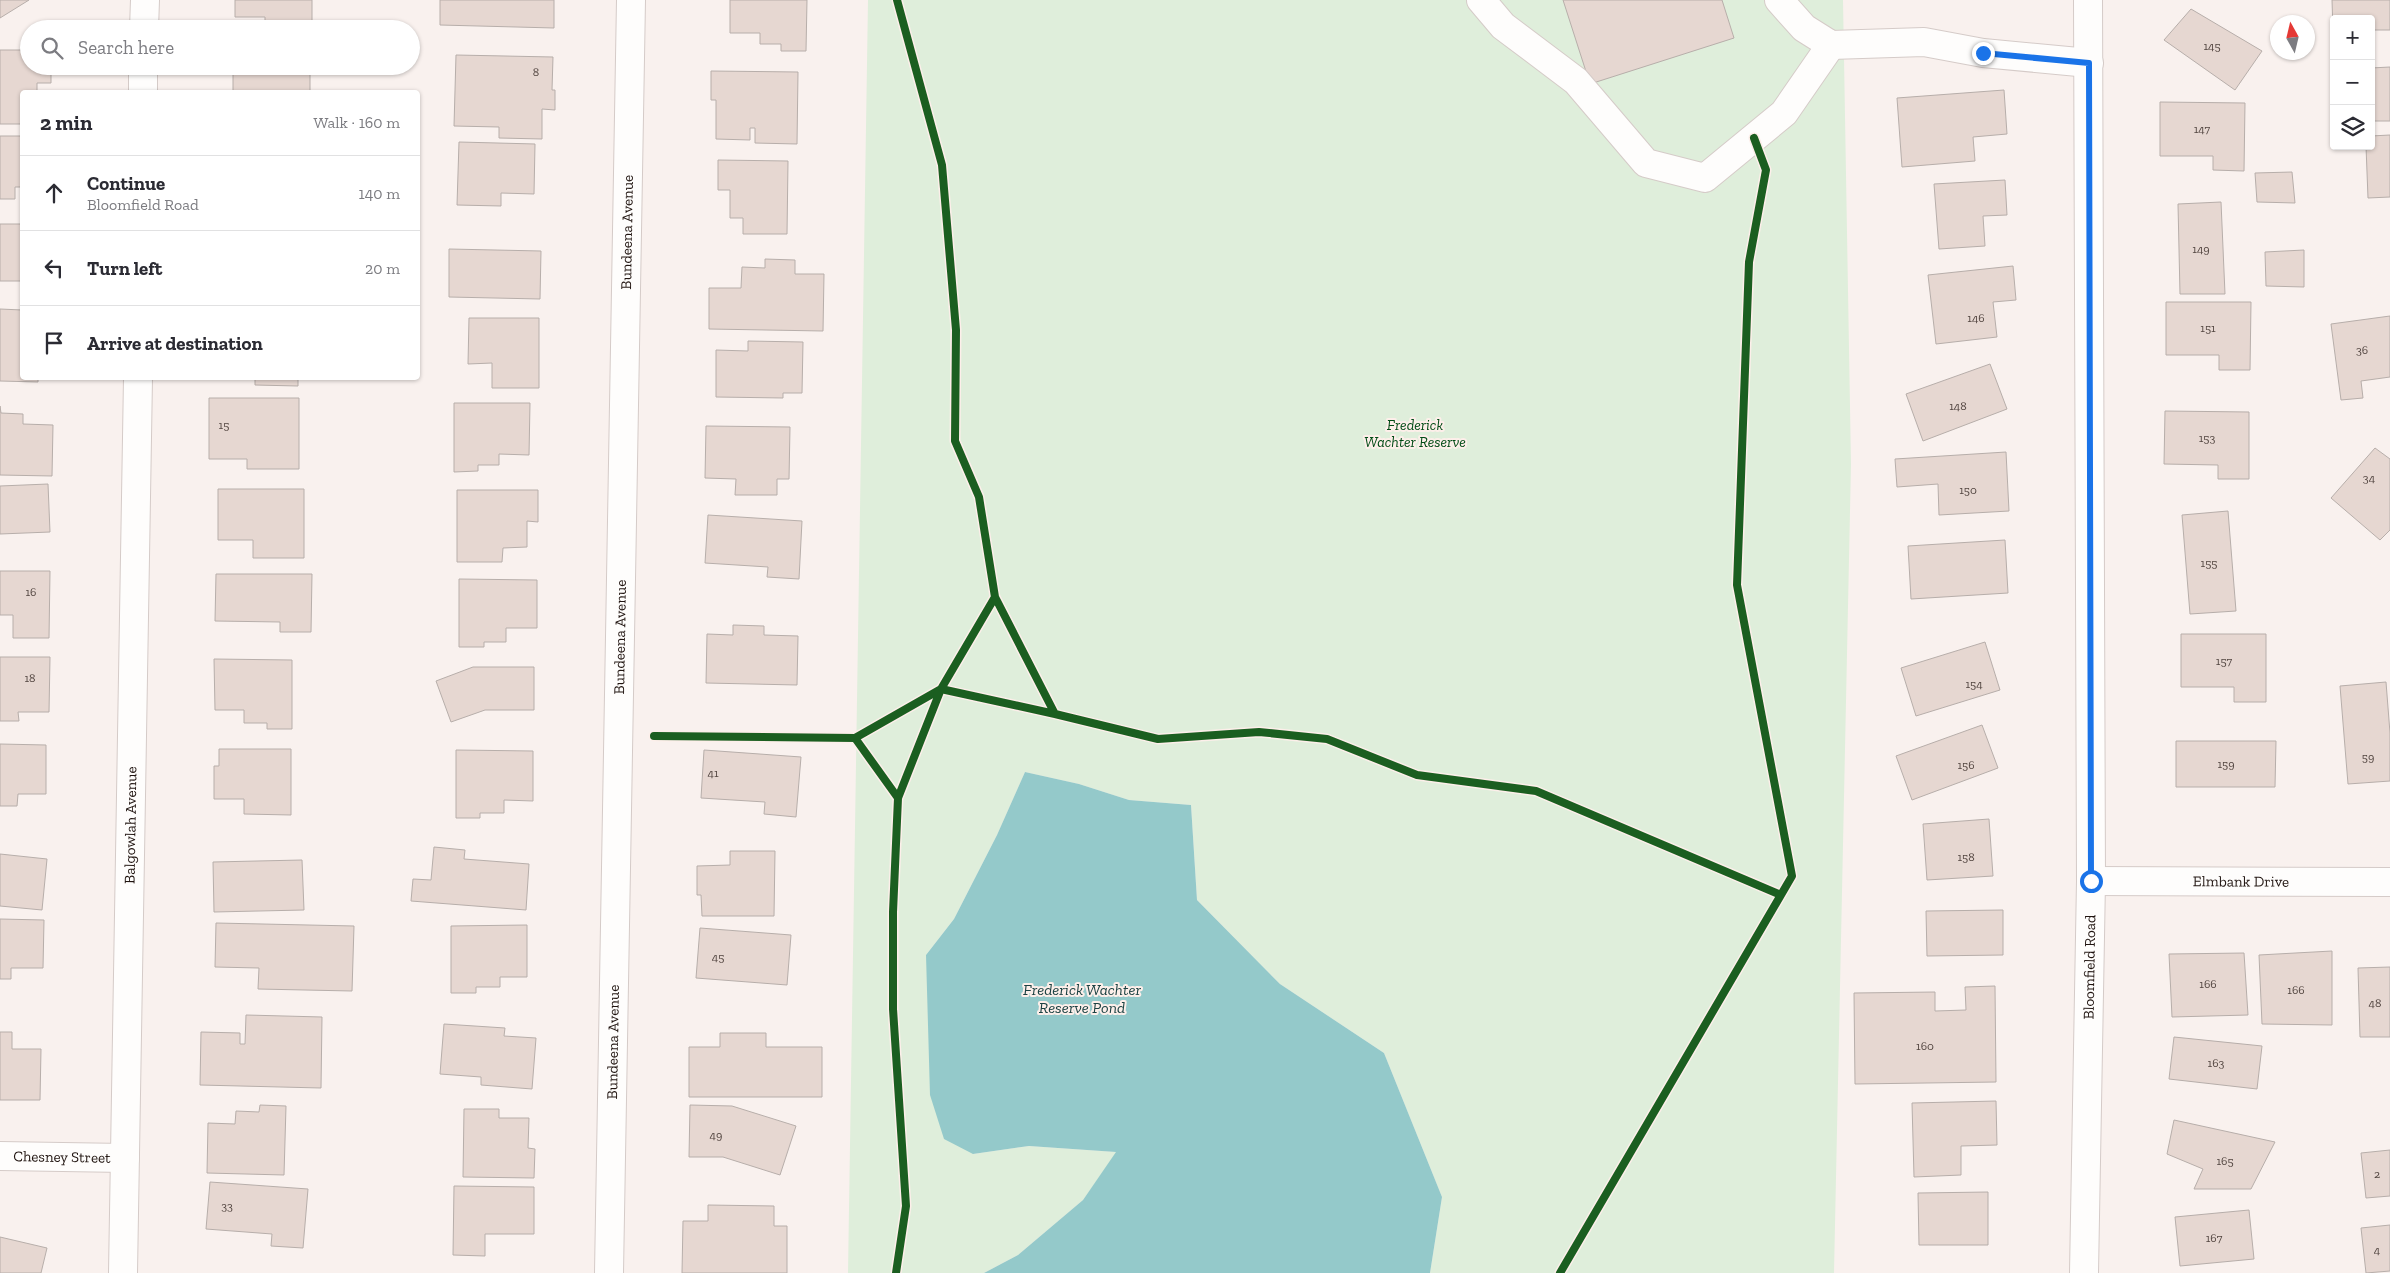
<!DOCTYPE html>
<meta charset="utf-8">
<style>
body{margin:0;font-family:"Zilla Slab",serif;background:#f7f7f7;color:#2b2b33}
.controls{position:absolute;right:15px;top:15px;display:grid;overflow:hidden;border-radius:5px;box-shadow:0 1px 4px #0004}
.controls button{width:45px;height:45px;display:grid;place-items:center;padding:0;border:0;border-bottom:1px solid #e1e1e2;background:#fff;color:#2b2b33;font:25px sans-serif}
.compass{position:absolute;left:2270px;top:15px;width:45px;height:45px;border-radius:50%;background:#fff;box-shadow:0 1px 4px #0004;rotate:352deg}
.stop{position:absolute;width:15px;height:15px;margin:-11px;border:4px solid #1a73e8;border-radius:50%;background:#fff}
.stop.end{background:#1a73e8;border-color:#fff;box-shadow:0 1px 5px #0008}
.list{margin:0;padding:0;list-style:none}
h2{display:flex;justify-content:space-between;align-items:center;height:65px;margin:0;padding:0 20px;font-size:21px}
h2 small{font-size:16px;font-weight:400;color:#7c7c81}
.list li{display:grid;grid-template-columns:32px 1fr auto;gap:15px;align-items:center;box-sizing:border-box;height:75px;padding:0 20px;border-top:1px solid #e1e1e2}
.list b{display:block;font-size:19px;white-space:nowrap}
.list p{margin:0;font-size:16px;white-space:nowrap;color:#7c7c81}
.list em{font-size:16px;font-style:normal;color:#7c7c81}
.icon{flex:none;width:28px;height:28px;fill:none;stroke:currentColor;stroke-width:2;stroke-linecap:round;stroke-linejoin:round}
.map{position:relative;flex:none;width:2390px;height:1273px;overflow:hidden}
.search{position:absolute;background:#fff;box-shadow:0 1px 4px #0004;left:20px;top:20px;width:400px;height:55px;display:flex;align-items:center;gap:12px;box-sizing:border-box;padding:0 18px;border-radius:28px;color:#7c7c81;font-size:19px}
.panel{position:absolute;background:#fff;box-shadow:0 1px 4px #0004;left:20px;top:90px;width:400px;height:290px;border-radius:5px}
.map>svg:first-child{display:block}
.green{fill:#dfeedb}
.water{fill:#94c9ca}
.building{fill:#e6d7d1;stroke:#b7aeaa}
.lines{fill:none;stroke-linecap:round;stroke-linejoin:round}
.minor-casing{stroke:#d5cbc8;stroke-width:30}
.minor{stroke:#fefdfc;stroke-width:28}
.cycleway-casing{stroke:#fdefea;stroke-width:11}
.cycleway{stroke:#1b5e20;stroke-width:8}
.route{stroke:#1a73e8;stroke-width:6}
.labels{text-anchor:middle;stroke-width:4;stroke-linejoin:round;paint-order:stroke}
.number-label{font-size:12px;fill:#524540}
.street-label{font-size:15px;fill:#201410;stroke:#fdefea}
.park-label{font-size:15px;font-style:italic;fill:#004b15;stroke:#fdefea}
.water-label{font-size:16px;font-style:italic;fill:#1a4142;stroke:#fdefea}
</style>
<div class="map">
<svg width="2390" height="1273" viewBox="0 0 2390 1273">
<rect width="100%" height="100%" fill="#f9f1ee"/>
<path class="green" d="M868,0H1843L1851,464L1834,1273H1430L1442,1197L1384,1053L1280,984L1197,900L1191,805L1129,800L1079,784L1025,772L997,835L954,919L926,955L973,1154L1029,1146L1117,1152L1083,1200L1018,1255L984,1273H848Z"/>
<path class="water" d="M1025,772L1079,784L1129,800L1191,805L1197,900L1280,984L1384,1053L1442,1197L1430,1273H984L1018,1255L1083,1200L1116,1152L1029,1146L973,1154L944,1139L930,1095L926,955L954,919L997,835Z"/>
<path class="building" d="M0,0H29L0,18Z
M235,0H312V29L265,28V17H235Z
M440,0H554V28L440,25Z
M730,0H807L806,51H781V44H760V33H730Z
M1563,0H1722L1734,38L1590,84Z
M2332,0H2390V30H2371V19H2334L2333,31Z
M2191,9L2262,51L2235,90L2164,40Z
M0,50H29V66H51V83H37V92H22V124H0Z
M456,55L553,57L552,90H555V110L542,109V139L499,138V127L454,126Z
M233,66H310V92H233Z
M2390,67V121H2371V68Z
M711,71L798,72L797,144L755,143V128H750V140L716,139V100H711Z
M2004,90L2007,134L1973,137L1975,161L1902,167L1897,98Z
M2160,102L2245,103L2244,171L2213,170V156H2160Z
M2390,135V197L2368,198L2366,146H2371V136Z
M0,136H22V187H15V199H0Z
M459,142L535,144L534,194L501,193V206L457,205Z
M718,160L788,161L787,234H743V218H730V190H718Z
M2292,172L2295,203L2257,202L2255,173Z
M2005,180L2007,215L1983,216L1985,246L1939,249L1934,184Z
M2221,202L2225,294H2180L2178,204Z
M0,224H22V281H0Z
M449,249L541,251L540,299L449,297Z
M2304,250V287L2266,286L2265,252Z
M765,259L795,260V274H824L823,331L709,329V288H741L742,267L765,268Z
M2013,266L2016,300L1993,302L1997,337L1936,344L1928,275Z
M2166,302H2251L2250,370H2219V355H2166Z
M0,309L22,310V378H38V382L0,381Z
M2390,316V377L2361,381L2363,398L2341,400L2331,324Z
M469,318H539V388H492V363L468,364Z
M748,341L803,342L802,393H783V398L716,397V350L748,351Z
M1990,364L2007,409L1923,441L1906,394Z
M255,378H298V386L255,385Z
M209,398H299V469H247V459H209Z
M454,403H530L529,455L499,454V465H478V471L454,472Z
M0,406L1,413L23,414V424L53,425L52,476L0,475Z
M2165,411L2249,412V479H2218V465L2164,464Z
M706,426L790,427L789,479H777V495H735L736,479L705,478Z
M2375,448L2390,459V530L2380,540L2331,498Z
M2006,452L2009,511L1939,515L1938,484L1897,487L1895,459Z
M48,484L50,532L0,534V486Z
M218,489H304V558H253V540H218Z
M457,490H538V522L527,521V547L503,548L502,562H457Z
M2228,511L2236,611L2190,614L2182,515Z
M708,515L802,521L799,579L767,577L768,567L705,563Z
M2005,540L2008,593L1911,599L1908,546Z
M0,571H50L49,638H13V615H0Z
M216,574H312L311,632H280V622L215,621Z
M459,579L537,580V628H506V642H484V647H459Z
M733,625L764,626V635L798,636L797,685L706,683L707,634L733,635Z
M2181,634H2266V702H2234V687H2181Z
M1985,642L2000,690L1916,716L1901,668Z
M0,657H50L49,712H18L19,721H0Z
M214,659L292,660V729H267V723H244V710H215Z
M473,667H534V710H485L451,722L436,681Z
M2386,682L2390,733V781L2348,784L2340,686Z
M1982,725L1998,768L1912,800L1896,756Z
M2176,741H2276L2275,787H2176Z
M0,744L46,745V794H18L17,806H0Z
M219,749H291V815L244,814V799H214V766H219Z
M456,750L533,751V801L504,800V813H480V818H456Z
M704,750L801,757L796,817L764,814L765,802L701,798Z
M1989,819L1993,876L1927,880L1923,824Z
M434,847L465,850L464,859L529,864L526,910L411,901L413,879L431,880Z
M730,851H775L774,916H702L701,895H697V866L730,865Z
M0,854L47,859L42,910L0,906Z
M302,860L304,910L214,912L213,862Z
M2003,910V955L1927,956L1926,911Z
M0,919L44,920L43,968H11V979H0Z
M216,923L354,926L352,991L258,989L259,968L215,967Z
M527,925V977H500V987H476V993H451V926Z
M700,928L791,935L787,985L696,978Z
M2332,951V1025L2262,1024L2259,955Z
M2244,953L2248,1015L2172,1017L2169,954Z
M2390,967V1037H2360L2358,968Z
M1995,986L1996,1082L1855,1084L1854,993L1935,992V1011L1966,1010L1965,987Z
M246,1015L322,1017L321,1088L200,1085L201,1032L240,1033V1044H245Z
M444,1024L505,1028L504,1036L536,1038L532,1089L481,1085V1077L440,1074Z
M0,1032H12V1049H41L40,1100H0Z
M720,1033H766V1047H822V1097H689V1047H720Z
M2174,1037L2262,1046L2257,1089L2169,1079Z
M1996,1101L1997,1145L1961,1146V1175L1914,1177L1912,1103Z
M260,1105L286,1106L284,1175L207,1173L208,1123L235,1124L236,1111L259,1112Z
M690,1105L732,1106L796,1126L780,1175L723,1157H689Z
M464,1109H499V1118H529L528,1148L535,1149L534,1178L463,1177Z
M2174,1120L2275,1142L2251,1189H2194L2203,1169L2167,1154Z
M2390,1150V1196L2366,1198L2361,1153Z
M210,1182L308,1189L303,1248L271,1246L272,1234L206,1229Z
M454,1186L534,1187V1234H485V1256L453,1255Z
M1988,1192V1245H1919L1918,1193Z
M708,1205L774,1206V1226H787V1273H682L683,1221H708Z
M2249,1210L2254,1259L2180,1266L2175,1217Z
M2390,1225V1271L2366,1273L2361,1228Z
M0,1237L47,1248L41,1273H0Z"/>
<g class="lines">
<g class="minor-casing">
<g id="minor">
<path d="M1481,0L1503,26L1576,81L1646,163L1705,178L1784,113L1831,45"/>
<path d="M1779,0L1804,28L1831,45L1924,42L1983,53L2089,63"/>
<path d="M144,29L145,0"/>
<path d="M143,92V66"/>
<path id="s1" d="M2091,881L2390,882"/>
<path id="s2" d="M0,1156L125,1158"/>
<path id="s3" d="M123,1273L138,378"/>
<path id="s4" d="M609,1273L631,0"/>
<path id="s5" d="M2084,1273L2091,881L2088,0"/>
</g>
</g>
<use href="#minor" class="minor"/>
<g class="cycleway-casing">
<path id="cycleway" d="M897,0L942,165L956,330L955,441L979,497L995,597L1055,714L1158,739L1259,732L1327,739L1417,775L1536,791L1781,895
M654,736L855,738L941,689L1055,714
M855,738L898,798L893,912V1009L906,1206L896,1273
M898,798L941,689L995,597
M1560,1273L1792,876L1737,585L1749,262L1766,170L1754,138"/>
</g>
<use href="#cycleway" class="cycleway"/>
</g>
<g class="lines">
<path class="route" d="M1983,53L2089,63L2091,881"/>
</g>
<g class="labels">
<g class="number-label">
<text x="2212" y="50">145</text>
<text x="536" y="76">8</text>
<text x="2202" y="133">147</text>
<text x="2201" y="253">149</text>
<text x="1976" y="322">146</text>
<text x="2208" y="332">151</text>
<text x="2362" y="354">36</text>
<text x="1958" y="410">148</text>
<text x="224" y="429">15</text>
<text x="2207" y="442">153</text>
<text x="2369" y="482">34</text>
<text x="1968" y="494">150</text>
<text x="2209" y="567">155</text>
<text x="31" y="596">16</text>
<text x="2224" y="665">157</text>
<text x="30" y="682">18</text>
<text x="1974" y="688">154</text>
<text x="2368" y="761">59</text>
<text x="2226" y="768">159</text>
<text x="1966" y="769">156</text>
<text x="713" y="777">41</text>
<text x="1966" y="861">158</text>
<text x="718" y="961">45</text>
<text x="2208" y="988">166</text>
<text x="2296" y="994">166</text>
<text x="2375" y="1007">48</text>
<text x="1925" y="1050">160</text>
<text x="2216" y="1067">163</text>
<text x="716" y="1139">49</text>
<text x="2225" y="1165">165</text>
<text x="2377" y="1178">2</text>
<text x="227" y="1210">33</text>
<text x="2214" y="1242">167</text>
<text x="2377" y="1254">4</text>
</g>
<g class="street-label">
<text dy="5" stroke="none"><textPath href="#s4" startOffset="1041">Bundeena Avenue</textPath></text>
<text dy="5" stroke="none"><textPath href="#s4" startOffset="636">Bundeena Avenue</textPath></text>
<text dy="5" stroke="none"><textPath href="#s3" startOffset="448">Balgowlah Avenue</textPath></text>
<text dy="5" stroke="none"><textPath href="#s1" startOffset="150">Elmbank Drive</textPath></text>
<text dy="5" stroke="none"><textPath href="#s5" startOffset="306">Bloomfield Road</textPath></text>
<text dy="5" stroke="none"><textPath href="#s4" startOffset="231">Bundeena Avenue</textPath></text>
<text dy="5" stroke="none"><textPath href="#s2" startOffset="62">Chesney Street</textPath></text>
</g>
<g class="park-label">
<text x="1415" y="430">Frederick<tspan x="1415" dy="17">Wachter Reserve</tspan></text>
</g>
<g class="water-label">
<text x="1082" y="995">Frederick Wachter<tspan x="1082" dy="18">Reserve Pond</tspan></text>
</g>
</g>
</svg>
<div class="controls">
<button>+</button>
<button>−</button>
<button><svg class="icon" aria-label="layers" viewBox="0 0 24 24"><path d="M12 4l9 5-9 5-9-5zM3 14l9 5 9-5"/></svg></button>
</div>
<svg class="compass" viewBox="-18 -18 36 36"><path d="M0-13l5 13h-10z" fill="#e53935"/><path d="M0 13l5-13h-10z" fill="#7c7c81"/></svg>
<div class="stop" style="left:2091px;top:881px"></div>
<div class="stop end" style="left:1983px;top:53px"></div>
<div class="search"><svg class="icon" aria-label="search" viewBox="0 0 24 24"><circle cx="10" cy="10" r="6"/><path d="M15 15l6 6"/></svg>Search here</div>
<section class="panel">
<h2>2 min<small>Walk · 160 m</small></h2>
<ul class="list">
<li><svg class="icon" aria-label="ahead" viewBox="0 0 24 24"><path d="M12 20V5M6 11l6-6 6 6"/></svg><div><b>Continue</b><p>Bloomfield Road</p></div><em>140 m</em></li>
<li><svg class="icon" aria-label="left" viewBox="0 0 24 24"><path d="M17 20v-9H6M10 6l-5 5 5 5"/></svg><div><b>Turn left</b></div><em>20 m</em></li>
<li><svg class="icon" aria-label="arrive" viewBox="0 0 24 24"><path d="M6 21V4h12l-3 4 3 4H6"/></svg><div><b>Arrive at destination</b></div></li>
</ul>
</section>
</div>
